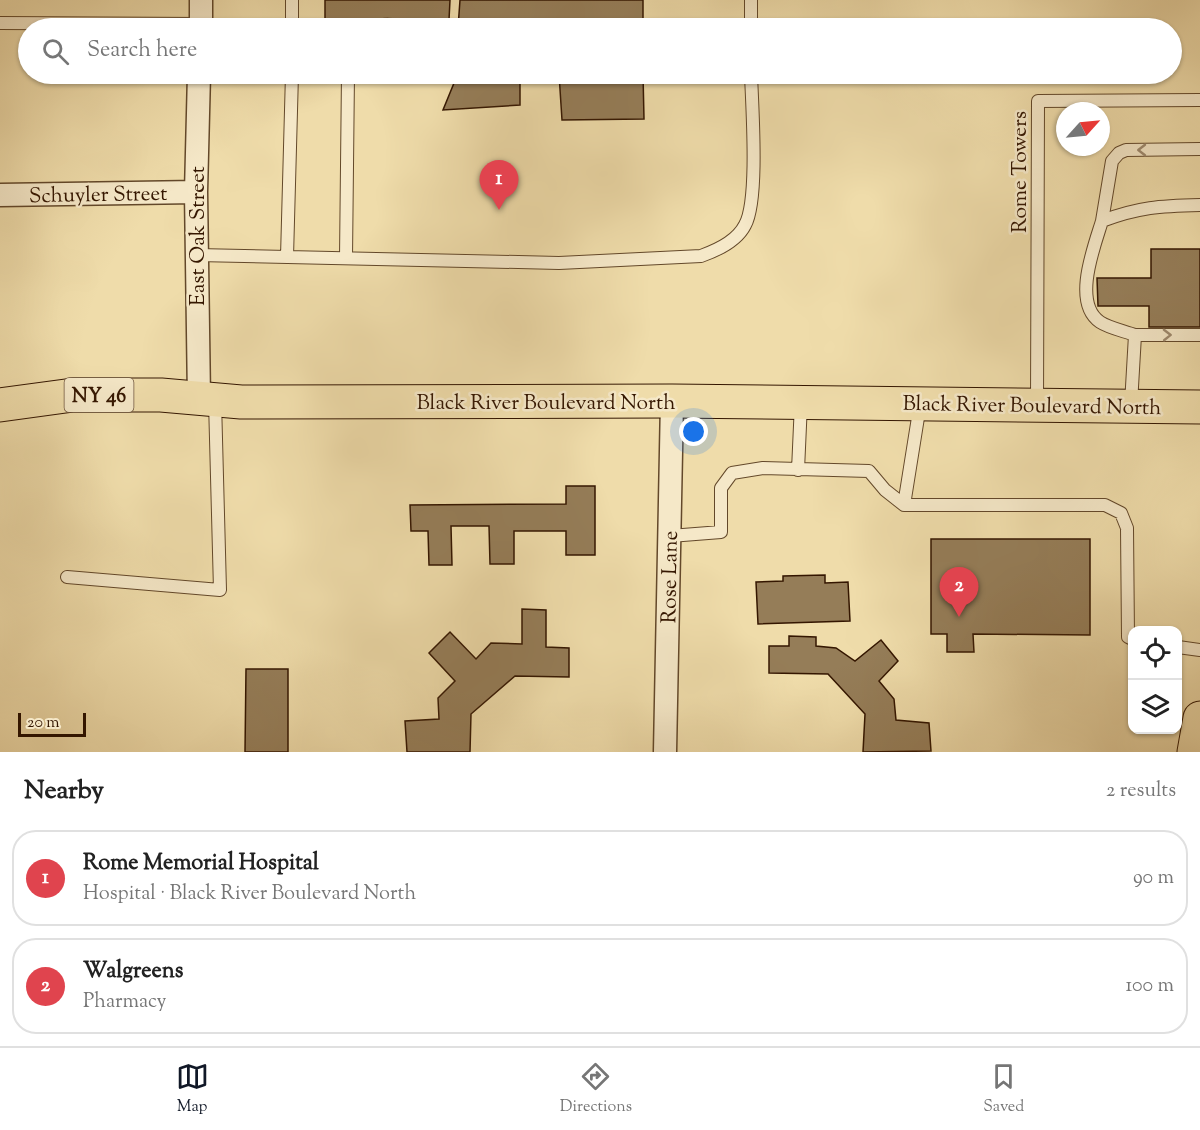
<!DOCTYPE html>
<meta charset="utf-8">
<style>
body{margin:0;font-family:"Sorts Mill Goudy",serif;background:#f2f2f2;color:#222}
.controls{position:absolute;right:18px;bottom:18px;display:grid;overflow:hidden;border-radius:12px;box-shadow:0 2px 4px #0004}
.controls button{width:54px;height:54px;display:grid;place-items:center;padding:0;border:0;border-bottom:2px solid #e0e0e0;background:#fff;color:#222;font:30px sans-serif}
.compass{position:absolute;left:1056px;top:102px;width:54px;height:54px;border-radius:50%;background:#fff;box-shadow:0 2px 4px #0004;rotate:63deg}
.scale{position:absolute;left:18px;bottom:15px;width:68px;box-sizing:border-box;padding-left:6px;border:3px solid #341600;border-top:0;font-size:16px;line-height:21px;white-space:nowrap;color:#341600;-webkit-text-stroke:4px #f5e8c8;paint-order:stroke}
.you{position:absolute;left:694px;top:432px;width:21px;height:21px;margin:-15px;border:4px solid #fff;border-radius:50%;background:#1a73e8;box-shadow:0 0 0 9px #1a73e833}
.badge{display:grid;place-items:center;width:39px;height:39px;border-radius:50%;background:#111827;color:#fff;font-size:20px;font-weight:700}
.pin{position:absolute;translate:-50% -50px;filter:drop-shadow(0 2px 3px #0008)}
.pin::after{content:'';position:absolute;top:32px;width:21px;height:18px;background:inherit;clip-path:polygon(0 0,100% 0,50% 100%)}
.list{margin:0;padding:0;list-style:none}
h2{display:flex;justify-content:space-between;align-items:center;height:78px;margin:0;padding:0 24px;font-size:26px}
h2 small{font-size:20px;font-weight:400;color:#767676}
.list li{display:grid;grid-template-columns:39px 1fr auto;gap:18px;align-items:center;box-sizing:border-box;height:96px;margin:0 12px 12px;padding:0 12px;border:2px solid #e0e0e0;border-radius:24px}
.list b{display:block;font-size:22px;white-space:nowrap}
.list p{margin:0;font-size:20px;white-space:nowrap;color:#767676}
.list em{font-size:20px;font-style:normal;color:#767676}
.icon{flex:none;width:33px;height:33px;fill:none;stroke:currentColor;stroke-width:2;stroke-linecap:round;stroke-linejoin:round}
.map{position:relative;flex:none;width:1200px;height:752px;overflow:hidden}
.search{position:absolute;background:#fff;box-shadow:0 2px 4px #0004;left:18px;right:18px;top:18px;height:66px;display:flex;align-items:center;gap:15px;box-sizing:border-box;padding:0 21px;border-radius:33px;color:#767676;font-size:22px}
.sheet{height:294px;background:#fff}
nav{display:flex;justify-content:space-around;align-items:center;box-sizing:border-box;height:84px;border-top:2px solid #e0e0e0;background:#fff;font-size:16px;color:#767676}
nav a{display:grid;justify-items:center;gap:3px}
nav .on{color:#111827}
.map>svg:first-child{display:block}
.building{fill:#957d58;stroke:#341600;stroke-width:1.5}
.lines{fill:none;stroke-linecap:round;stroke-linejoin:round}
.service-casing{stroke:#63482a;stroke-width:14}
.minor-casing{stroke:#63482a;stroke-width:25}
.primary-casing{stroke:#341600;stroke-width:35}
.service{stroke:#f5e8c8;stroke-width:12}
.minor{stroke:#f5e8c8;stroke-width:22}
.primary{stroke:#efdcaa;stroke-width:33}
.oneway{stroke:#9e8a6e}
.labels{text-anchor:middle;stroke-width:5;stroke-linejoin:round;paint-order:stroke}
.shield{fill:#f5e8c8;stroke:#6e553c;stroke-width:1.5}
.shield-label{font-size:20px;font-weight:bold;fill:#341600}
.street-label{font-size:21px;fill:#341600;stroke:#f5e8c8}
</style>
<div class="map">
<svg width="1200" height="752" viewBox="0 0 1200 752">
<rect width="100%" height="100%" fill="#efdcaa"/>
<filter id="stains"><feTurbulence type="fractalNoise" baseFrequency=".00333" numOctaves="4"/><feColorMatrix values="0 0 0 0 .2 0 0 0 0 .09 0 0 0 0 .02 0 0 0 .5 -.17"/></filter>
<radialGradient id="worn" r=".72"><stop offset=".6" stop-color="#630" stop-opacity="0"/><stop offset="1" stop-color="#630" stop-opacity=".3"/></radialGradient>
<path class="building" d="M325,0H450L449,20H325Z
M460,0H643V28H556L555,21L520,23V28H458Z
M455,74H520V105L443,110L454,83Z
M559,74H643L644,119L562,120Z
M1151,249H1200V327H1149V306H1098L1097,278H1151Z
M566,486H595V555H566V531H514V564H490L489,526H451L452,565H429L428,531H411L410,505L566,504Z
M931,539H1090V635L973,634L974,652H947V634H931Z
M825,575V583L848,582L850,621L758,624L756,582L783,581V576Z
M522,609L546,610V647L569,648V677L515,676L471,714L470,752H407L405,721L439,719L438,698L455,681L429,653L450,632L476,659L491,643L522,644Z
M789,636L816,637V646L836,648L855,661L881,640L898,661L879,681L894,699L896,720L929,723L931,751L863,752L865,714L828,674L769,673V646H789Z
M246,669H288V752H245Z"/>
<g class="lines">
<g class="service-casing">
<path id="service" d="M292,0V28
M751,0V28
M0,23L201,24
M375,28C385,23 392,24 402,28
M1102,221L1112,161L1119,153L1126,150L1200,149
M197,255L559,263L701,256C718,250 737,241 745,225C759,200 752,106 751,74
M287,257L292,74
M346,258L348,74
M1135,335H1200
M1037,403L1038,101L1200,100
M1131,404L1135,335C1124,331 1109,328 1100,322C1072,303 1094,247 1102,221C1139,207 1160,206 1200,205
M798,470L801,403
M904,505L920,405
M670,536L721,532V488L732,473L763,468L869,471L885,490L904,505H1105L1121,513L1127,528L1128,637L1132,639
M67,577L220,590L215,401
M1178,647L1200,650"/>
</g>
<g class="minor-casing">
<path id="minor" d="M201,28V0
M0,195L196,192
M199,399L196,192L199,74
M665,752L672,401"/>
</g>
<g class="primary-casing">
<path id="primary" d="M0,405L73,395H161L241,402L672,401L1200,407
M1194,752L1200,718"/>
</g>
<use href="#service" class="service"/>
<use href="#minor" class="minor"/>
<use href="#primary" class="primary"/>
</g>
<defs><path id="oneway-chevron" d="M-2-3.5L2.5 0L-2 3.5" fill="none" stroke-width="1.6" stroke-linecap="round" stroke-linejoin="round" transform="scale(1.5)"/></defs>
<g class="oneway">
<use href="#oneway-chevron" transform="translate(1142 150) rotate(180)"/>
<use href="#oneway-chevron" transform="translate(1167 335) rotate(-1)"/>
</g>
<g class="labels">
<rect class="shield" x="64.5" y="378" width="69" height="34" rx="4.5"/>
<g class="shield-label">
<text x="99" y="402">NY 46</text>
</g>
<g class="street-label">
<text transform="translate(1019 172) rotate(-90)" y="7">Rome Towers</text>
<text transform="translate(98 194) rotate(-1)" y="7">Schuyler Street</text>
<text transform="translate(197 236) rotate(-90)" y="7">East Oak Street</text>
<text x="546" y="409">Black River Boulevard North</text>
<text transform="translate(1032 405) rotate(1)" y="7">Black River Boulevard North</text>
<text transform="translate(669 577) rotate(-89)" y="7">Rose Lane</text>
</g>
</g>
<rect width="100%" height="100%" filter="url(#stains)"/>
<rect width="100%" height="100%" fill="url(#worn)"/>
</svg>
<div class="controls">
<button><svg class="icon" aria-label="locate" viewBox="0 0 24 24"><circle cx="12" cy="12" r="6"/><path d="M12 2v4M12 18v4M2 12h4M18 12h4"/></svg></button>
<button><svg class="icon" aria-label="layers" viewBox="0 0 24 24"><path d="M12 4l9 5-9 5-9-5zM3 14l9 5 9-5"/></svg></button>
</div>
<svg class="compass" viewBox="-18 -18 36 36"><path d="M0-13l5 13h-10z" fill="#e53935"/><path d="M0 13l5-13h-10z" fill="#767676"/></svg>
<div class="scale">20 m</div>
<div class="you"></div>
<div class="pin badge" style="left:499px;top:210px;background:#e0444e">1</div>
<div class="pin badge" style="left:959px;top:617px;background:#e0444e">2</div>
<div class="search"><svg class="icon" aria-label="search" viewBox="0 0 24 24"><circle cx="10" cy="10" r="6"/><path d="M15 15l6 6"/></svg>Search here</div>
</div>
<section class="sheet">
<h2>Nearby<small>2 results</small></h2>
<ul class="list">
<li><span class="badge" style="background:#e0444e">1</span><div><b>Rome Memorial Hospital</b><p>Hospital · Black River Boulevard North</p></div><em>90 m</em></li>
<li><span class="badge" style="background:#e0444e">2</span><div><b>Walgreens</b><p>Pharmacy</p></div><em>100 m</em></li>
</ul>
</section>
<nav>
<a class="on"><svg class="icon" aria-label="map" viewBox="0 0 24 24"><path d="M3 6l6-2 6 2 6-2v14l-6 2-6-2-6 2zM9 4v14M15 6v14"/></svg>Map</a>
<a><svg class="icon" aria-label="directions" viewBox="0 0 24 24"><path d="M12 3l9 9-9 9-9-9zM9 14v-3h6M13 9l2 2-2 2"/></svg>Directions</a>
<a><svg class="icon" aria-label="saved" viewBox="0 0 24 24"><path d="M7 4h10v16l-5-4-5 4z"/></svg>Saved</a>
</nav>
